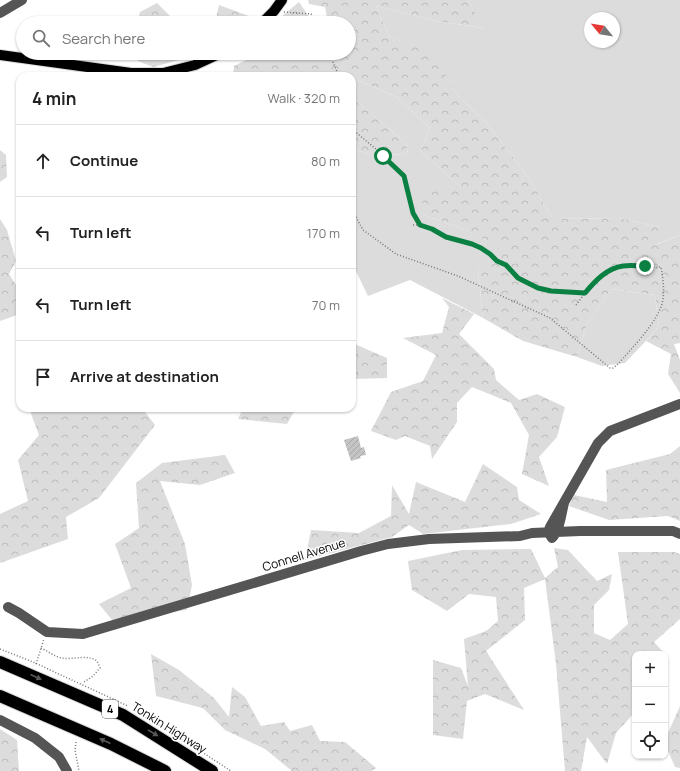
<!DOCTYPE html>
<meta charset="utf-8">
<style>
body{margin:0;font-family:Manrope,sans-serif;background:#f2f2f2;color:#222}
.controls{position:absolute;right:12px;bottom:12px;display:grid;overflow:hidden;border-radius:8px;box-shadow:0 1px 3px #0004}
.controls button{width:36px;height:36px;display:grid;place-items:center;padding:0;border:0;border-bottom:1px solid #e0e0e0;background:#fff;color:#222;font:20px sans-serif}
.compass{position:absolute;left:584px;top:12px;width:36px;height:36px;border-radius:50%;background:#fff;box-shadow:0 1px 3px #0004;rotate:300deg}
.stop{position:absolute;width:12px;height:12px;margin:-9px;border:3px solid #0b8043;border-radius:50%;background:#fff}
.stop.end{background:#0b8043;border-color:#fff;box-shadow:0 1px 4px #0008}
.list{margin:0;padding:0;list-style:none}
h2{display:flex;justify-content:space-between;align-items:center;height:52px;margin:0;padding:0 16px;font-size:17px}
h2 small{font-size:13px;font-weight:400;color:#767676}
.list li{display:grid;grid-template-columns:26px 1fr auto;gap:12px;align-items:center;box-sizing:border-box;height:72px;padding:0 16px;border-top:1px solid #e0e0e0}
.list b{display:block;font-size:15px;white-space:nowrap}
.list em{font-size:13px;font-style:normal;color:#767676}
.icon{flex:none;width:22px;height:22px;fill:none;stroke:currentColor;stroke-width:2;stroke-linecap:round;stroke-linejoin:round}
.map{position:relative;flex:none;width:680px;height:771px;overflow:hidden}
.search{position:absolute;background:#fff;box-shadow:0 1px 3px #0004;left:16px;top:16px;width:340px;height:44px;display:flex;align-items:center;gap:10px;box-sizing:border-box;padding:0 14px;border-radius:22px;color:#767676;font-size:15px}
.panel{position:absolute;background:#fff;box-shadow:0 1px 3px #0004;left:16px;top:72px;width:340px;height:340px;border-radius:12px}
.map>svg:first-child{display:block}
.green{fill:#dcdcdc;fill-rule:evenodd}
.forest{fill:url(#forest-crowns)}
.building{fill:url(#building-hatch)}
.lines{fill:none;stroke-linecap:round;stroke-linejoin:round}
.major-casing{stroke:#dbdbdb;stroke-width:12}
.highway-casing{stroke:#dbdbdb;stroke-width:14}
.path{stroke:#777;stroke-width:1.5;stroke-dasharray:1 2;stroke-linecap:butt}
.minor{stroke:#555;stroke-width:10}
.major{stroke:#000;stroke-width:10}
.highway{stroke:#000;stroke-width:12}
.oneway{fill:#595959}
.route{stroke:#0b8043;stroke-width:5}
.labels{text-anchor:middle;stroke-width:3;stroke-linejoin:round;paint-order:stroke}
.shield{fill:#fff;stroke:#4c4c4c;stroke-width:1}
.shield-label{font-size:11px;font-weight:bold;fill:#000}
.street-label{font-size:12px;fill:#000;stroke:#fff}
</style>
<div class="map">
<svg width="680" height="771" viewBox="0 0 680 771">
<defs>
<pattern id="forest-crowns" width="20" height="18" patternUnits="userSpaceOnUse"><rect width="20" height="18" fill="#dcdcdc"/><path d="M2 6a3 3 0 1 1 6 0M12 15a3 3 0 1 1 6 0" fill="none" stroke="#bbb"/></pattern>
<pattern id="building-hatch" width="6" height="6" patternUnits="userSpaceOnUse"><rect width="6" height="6" fill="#c4c4c4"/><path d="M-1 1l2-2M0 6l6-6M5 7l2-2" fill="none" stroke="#a7a7a7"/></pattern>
</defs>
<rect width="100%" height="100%" fill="#fff"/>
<path class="green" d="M468,0H680V235L654,245L659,227L618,218L553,219L528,177L485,121L458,96L434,55L389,36L376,6L436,21L483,28ZM590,18H614V42H590Z
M352,78L397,97L430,128L421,151L459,186L423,215L461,228L500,247L478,270L483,318L410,280L368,296L352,263V148L371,155L408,154L406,143L356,101L352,89Z
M611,289L655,295L659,327L625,363L602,366L577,357L587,324Z"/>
<path class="forest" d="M308,0H468L484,28L436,21L376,6L389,36L434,54L458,96L485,121L528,177L553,219L618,218L659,227L655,245L680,235V343L674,344L680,360V393L668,374L671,354L646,341L659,327L655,295L611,289L587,324L577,357L523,341L483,318L478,270L499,247L461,228L423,215L422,191L459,186L421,151L430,128L397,97L352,78V76H233L234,66L260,53H349V23H328L325,7L309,4Z
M299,2L313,23H274Z
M157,3L177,23H137L140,12Z
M219,5L249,16L240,23H215Z
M132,53H205L153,67L138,61Z
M352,89L356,101L406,143L408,154L371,155L352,148Z
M0,150L6,155L7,177L0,182Z
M0,219L7,230L16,261L9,274L20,291V314L0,321Z
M442,298L474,314L459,334L494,369L496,380L519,400L537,394L565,407L557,437L539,457L549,486L522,474L529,435L511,403L472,387L457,403V422L432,459L430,446L405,436L396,440L371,431L391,392L423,381L436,355L403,338L442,333L449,307Z
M352,343L387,358V378L352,379Z
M36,408H142L155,425L99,498L66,517L68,539L0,563V514L28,501L18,460L39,435L30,411Z
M243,408H296L287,424L238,419Z
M680,446V521L668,516L609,520L569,506L574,495L607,502L606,470L670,454Z
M225,455L235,473L200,485L160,481L185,544L192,585L187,610L112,620L99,604L131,588L115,544L139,528L136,483L162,463Z
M483,464L517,487L519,500L541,514L511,524L423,534L409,525L392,537L305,560L311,530L359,533L391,516L392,485L409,514L416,482L465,502Z
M554,548L568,550L597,581L612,574L609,590L594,605V633L610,640L628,624L618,552H674L680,554V619L654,642L665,654H635V712L616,733L607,764L587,737L581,771H565L556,664L545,579L524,588L525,620L486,651L524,710L485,694L467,701L463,739L433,735V660L461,668L468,686L464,639L486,631L498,621L496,597L469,594L447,611L412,590L408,561L462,550L531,549L545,578L558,567Z
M151,654L179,670L214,698L229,717L232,687L245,697L261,726L284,722L290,731L312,725L320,741L345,742L376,768L371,771H292L265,749L225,730L203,708L156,696Z
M680,706V768L675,767L665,744V740Z
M0,729L17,740L19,771H0Z"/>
<path class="building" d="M358,436L361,448L364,447L366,455L360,456L361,458L351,461L344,440Z"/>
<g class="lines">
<g class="major-casing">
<path id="major" d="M262,23L274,11L282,0
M0,55L131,73H163L195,65L221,53"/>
</g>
<g class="highway-casing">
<path id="highway" d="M0,662L123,715L212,771
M0,696L111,744L165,771"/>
</g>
<path class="path" d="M284,12L311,14L318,23
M331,53L332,60L339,76
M352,129L377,150L404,176L413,213L420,225L432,229L446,237L472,244L485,250L497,261L506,265L518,278L538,289L551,291L585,293C604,269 616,264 646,266C651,267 656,268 661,267C663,278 665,293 662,304C656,324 631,349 618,364L613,368H610L550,318L458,276L396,254L363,230L352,210
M413,225H420
M576,305L585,293
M41,648C48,651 55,657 62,658C73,660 88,654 97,661L100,668L93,676L84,682
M0,649L33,662L128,706
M36,664L44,639
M133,709L208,756L231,771
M76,742L75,750L79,771"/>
<path class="minor" d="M0,13L22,0
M564,503C561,515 560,529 552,538L548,532L550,527L598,443L610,431L680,404
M8,607L19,613L47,632L83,634L361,551L388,544L429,539L520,536L532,533L580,531H673L680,534
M0,720L35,738L59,757L67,771"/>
<use href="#major" class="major"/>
<use href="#highway" class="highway"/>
</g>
<defs><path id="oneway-solid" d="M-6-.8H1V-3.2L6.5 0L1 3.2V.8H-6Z"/></defs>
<g class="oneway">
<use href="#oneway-solid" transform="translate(36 677) rotate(24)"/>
<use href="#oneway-solid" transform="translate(153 733) rotate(31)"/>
<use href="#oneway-solid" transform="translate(105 741) rotate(-156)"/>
</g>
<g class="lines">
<path class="route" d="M383,156L404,176L413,213L420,225L432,229L446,237L472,244L481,248L490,254L497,261L506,265L518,278L538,288L551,291L585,293C595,281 607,268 623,266C630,265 638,266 645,266"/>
</g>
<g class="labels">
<rect class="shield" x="102" y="700" width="16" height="18" rx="3"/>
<g class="shield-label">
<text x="110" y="713">4</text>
</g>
<g class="street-label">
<text transform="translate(304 555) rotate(-17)" y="4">Connell Avenue</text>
<text transform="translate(169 728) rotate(32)" y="4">Tonkin Highway</text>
</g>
</g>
</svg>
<div class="controls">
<button>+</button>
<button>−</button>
<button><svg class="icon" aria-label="locate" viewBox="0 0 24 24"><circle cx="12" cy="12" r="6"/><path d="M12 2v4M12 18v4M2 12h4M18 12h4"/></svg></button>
</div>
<svg class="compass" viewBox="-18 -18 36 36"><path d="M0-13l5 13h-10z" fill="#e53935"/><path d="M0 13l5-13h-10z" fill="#767676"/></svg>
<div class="stop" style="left:383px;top:156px"></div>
<div class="stop end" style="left:645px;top:266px"></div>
<div class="search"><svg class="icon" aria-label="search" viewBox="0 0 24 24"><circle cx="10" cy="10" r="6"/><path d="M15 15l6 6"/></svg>Search here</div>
<section class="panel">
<h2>4 min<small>Walk · 320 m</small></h2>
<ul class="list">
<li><svg class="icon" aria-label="ahead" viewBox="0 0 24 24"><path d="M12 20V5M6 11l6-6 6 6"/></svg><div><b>Continue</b></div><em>80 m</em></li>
<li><svg class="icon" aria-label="left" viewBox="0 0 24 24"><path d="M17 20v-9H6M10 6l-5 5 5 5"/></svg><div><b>Turn left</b></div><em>170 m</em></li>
<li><svg class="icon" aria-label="left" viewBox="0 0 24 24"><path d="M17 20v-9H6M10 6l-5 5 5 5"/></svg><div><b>Turn left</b></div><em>70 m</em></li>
<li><svg class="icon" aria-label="arrive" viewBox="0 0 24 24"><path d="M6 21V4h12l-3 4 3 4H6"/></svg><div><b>Arrive at destination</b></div></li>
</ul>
</section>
</div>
